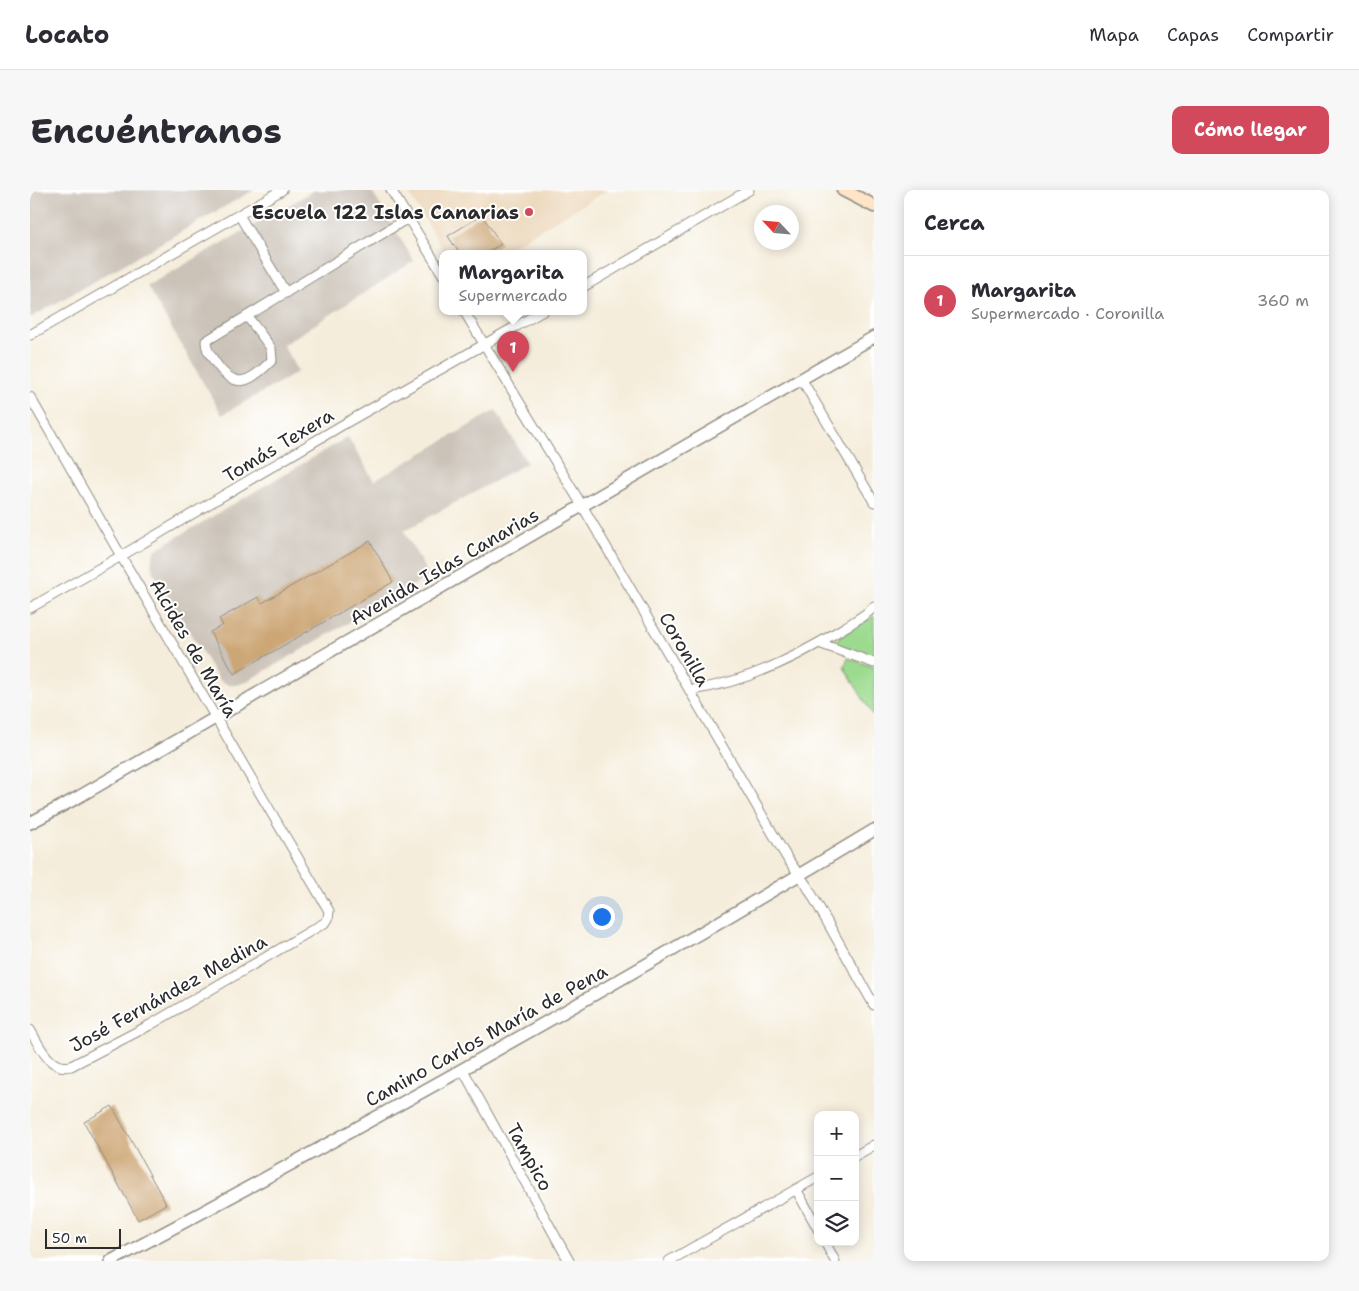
<!DOCTYPE html>
<html lang="es">
<meta charset="utf-8">
<style>
body{margin:0;font-family:"Shantell Sans",sans-serif;background:#f7f7f7;color:#2b2b33}
.controls{position:absolute;right:15px;bottom:15px;display:grid;overflow:hidden;border-radius:10px;box-shadow:0 2px 12px #0003}
.controls button{width:45px;height:45px;display:grid;place-items:center;padding:0;border:0;border-bottom:1px solid #e1e1e2;background:#fff;color:#2b2b33;font:25px sans-serif}
.compass{position:absolute;left:724px;top:15px;width:45px;height:45px;border-radius:50%;background:#fff;box-shadow:0 2px 12px #0003;rotate:296deg}
.scale{position:absolute;left:15px;bottom:12px;width:76px;box-sizing:border-box;padding-left:5px;border:2px solid #2b2b2b;border-top:0;font-size:14px;line-height:18px;white-space:nowrap;color:#2b2b2b;-webkit-text-stroke:4px #fff;paint-order:stroke}
.you{position:absolute;left:571px;top:726px;width:18px;height:18px;margin:-12px;border:4px solid #fff;border-radius:50%;background:#1a73e8;box-shadow:0 0 0 8px #1a73e833}
.badge{display:grid;place-items:center;width:32px;height:32px;border-radius:50%;background:#d1495b;color:#fff;font-size:16px;font-weight:700}
.pin{position:absolute;translate:-50% -41px;filter:drop-shadow(0 1px 2px #0008)}
.pin::after{content:'';position:absolute;top:26px;width:18px;height:15px;background:inherit;clip-path:polygon(0 0,100% 0,50% 100%)}
.popup{position:absolute;left:409px;top:60px;width:148px;height:65px;box-sizing:border-box;display:grid;place-content:center;border-radius:10px;background:#fff;filter:drop-shadow(0 1px 4px #0005);font-size:16px;white-space:nowrap;color:#7c7c81}
.popup b{font-size:19px;color:#2b2b33}
.popup::after{content:'';position:absolute;left:50%;top:100%;margin-left:-10px;border:10px solid transparent;border-top-color:#fff}
.list{margin:0;padding:0;list-style:none}
h2{display:flex;justify-content:space-between;align-items:center;height:65px;margin:0;padding:0 20px;font-size:21px}
h2 small{font-size:16px;font-weight:400;color:#7c7c81}
.list li{display:grid;grid-template-columns:32px 1fr auto;gap:15px;align-items:center;box-sizing:border-box;height:90px;padding:0 20px;border-top:1px solid #e1e1e2}
.list b{display:block;font-size:19px;white-space:nowrap}
.list p{margin:0;font-size:16px;white-space:nowrap;color:#7c7c81}
.list em{font-size:16px;font-style:normal;color:#7c7c81}
.icon{flex:none;width:28px;height:28px;fill:none;stroke:currentColor;stroke-width:2;stroke-linecap:round;stroke-linejoin:round}
.map{position:relative;flex:none;width:844px;height:1071px;overflow:hidden;border-radius:10px}
header{display:flex;align-items:center;gap:30px;box-sizing:border-box;height:70px;padding:0 25px;background:#fff;border-bottom:1px solid #e1e1e2}
header strong{font-size:24px}
nav{display:flex;gap:28px;margin-inline-start:auto;font-size:18px}
.intro{display:flex;align-items:center;justify-content:space-between;box-sizing:border-box;height:120px;padding:0 30px}
h1{margin:0;font-size:35px}
.button{padding:12px 22px;border-radius:10px;background:#d1495b;color:#fff;font-size:18px;font-weight:700}
main{display:flex;gap:30px;padding:0 30px}
aside{flex:1;background:#fff;border-radius:10px;box-shadow:0 2px 12px #0003}
.map>svg:first-child{display:block}
.built{fill:#ecd7ba}
.industrial{fill:#cbc2b8}
.green{fill:#9bda8f;stroke:#63825d}
.building{fill:#cca675}
.lines{fill:none;stroke-linecap:round;stroke-linejoin:round}
.minor-casing{stroke:#908c83;stroke-width:11}
.tertiary-casing{stroke:#908c83;stroke-width:14}
.secondary-casing{stroke:#908c83;stroke-width:15}
.minor{stroke:#fff;stroke-width:9}
.tertiary{stroke:#fff;stroke-width:11}
.secondary{stroke:#ffe4c6;stroke-width:12}
.poi-dot{fill:#d1495b;stroke:#fff;stroke-width:2}
.labels{text-anchor:middle;stroke-width:4;stroke-linejoin:round;paint-order:stroke}
.poi-label{font-size:19px;font-weight:bold;fill:#2b2b2b;stroke:#fff;text-anchor:end}
.street-label{font-size:19px;fill:#2b2b2b;stroke:#fff}
</style>
<header>
<strong>Locato</strong>
<nav><a>Mapa</a><a>Capas</a><a>Compartir</a></nav>
</header>
<div class="intro"><h1>Encuéntranos</h1><a class="button">Cómo llegar</a></div>
<main>
<div class="map">
<svg width="844" height="1071" viewBox="0 0 844 1071">
<rect width="100%" height="100%" fill="#fff"/>
<filter id="ink" filterUnits="userSpaceOnUse"><feTurbulence type="fractalNoise" baseFrequency=".02" numOctaves="2"/><feDisplacementMap in="SourceGraphic" scale="10" xChannelSelector="R" yChannelSelector="G"/><feConvolveMatrix kernelMatrix="1 2 1 2 8 2 1 2 1" color-interpolation-filters="sRGB"/></filter>
<filter id="wash" filterUnits="userSpaceOnUse"><feTurbulence type="fractalNoise" baseFrequency=".0096" numOctaves="4" result="noise"/><feDisplacementMap in="SourceGraphic" scale="20" xChannelSelector="R" yChannelSelector="G"/><feGaussianBlur stdDeviation="1.12" result="paint"/><feColorMatrix in="noise" values="0 0 0 0 0 0 0 0 0 0 0 0 0 0 0 0 0 1.4 0 .05"/><feComposite in="paint" operator="in"/></filter>
<g filter="url(#wash)">
<rect width="100%" height="100%" fill="#f5eddb"/>
<path class="built" d="M377,0H578L470,63H415Z"/>
<path class="industrial" d="M0,0H224L0,128Z
M285,0H341L384,71L253,155L268,182L192,225L117,96Z
M466,220L497,273L374,341L399,386L216,492L206,495H199L189,490L123,382L121,373L125,360L318,247L344,291Z"/>
<path class="green" d="M844,426V470L807,454L806,450L808,448Z
M818,468L844,477V527L814,477Z"/>
<g id="blocks">
<path class="building" d="M452,25L471,54L456,63H429L418,46Z
M340,351L363,392L204,484L180,442L193,435L189,429L228,407L232,413Z
M82,916L136,1014L108,1030L54,932Z"/>
</g>
</g>
<g filter="url(#ink)">
<use href="#blocks" fill-opacity="0" stroke="#908c83" stroke-width="1"/>
<g class="lines">
<g class="minor-casing">
<path id="minor" d="M361,0L413,85
M209,25L256,103
M553,97L719,0
M434,121L553,317L757,668L777,696L844,815
M217,126L241,158L242,170C220,193 205,201 185,172C180,164 176,160 176,151L378,28
M0,145L252,0
M772,190L844,312
M0,207L91,366L299,721L298,729L296,732L120,835L41,876C19,881 10,856 0,840
M0,418L91,366L314,234L513,121
M789,453L844,473
M661,500C715,493 766,468 812,439C823,432 835,426 844,417
M433,880L539,1071
M825,966L844,955
M766,999L788,1039
M795,1052L805,1071
M639,1071L788,987"/>
</g>
<g class="tertiary-casing">
<path id="tertiary" d="M0,633L45,609L844,147
M81,1071C339,934 594,791 844,640"/>
</g>
<g class="secondary-casing">
<path id="secondary" d="M813,0L844,16"/>
</g>
<use href="#minor" class="minor"/>
<use href="#tertiary" class="tertiary"/>
<use href="#secondary" class="secondary"/>
</g>
</g>
<circle class="poi-dot" cx="499" cy="22" r="5"/>
<g class="labels">
<g class="poi-label">
<text x="489" y="29">Escuela 122 Islas Canarias</text>
</g>
<g class="street-label">
<text transform="translate(248 255) rotate(-31)" y="7">Tomás Texera</text>
<text transform="translate(414 376) rotate(-30)" y="7">Avenida Islas Canarias</text>
<text transform="translate(164 458) rotate(60)" y="7">Alcides de María</text>
<text transform="translate(655 459) rotate(60)" y="7">Coronilla</text>
<text transform="translate(138 803) rotate(-29)" y="7">José Fernández Medina</text>
<text transform="translate(456 845) rotate(-29)" y="7">Camino Carlos María de Pena</text>
<text transform="translate(500 967) rotate(61)" y="7">Tampico</text>
</g>
</g>
</svg>
<div class="controls">
<button>+</button>
<button>−</button>
<button><svg class="icon" aria-label="layers" viewBox="0 0 24 24"><path d="M12 4l9 5-9 5-9-5zM3 14l9 5 9-5"/></svg></button>
</div>
<svg class="compass" viewBox="-18 -18 36 36"><path d="M0-13l5 13h-10z" fill="#e53935"/><path d="M0 13l5-13h-10z" fill="#7c7c81"/></svg>
<div class="scale">50 m</div>
<div class="you"></div>
<div class="pin badge" style="left:483px;top:182px">1</div>
<div class="popup"><b>Margarita</b>Supermercado</div>
</div>
<aside>
<h2>Cerca<small></small></h2>
<ul class="list">
<li><span class="badge">1</span><div><b>Margarita</b><p>Supermercado · Coronilla</p></div><em>360 m</em></li>
</ul>
</aside>
</main>
